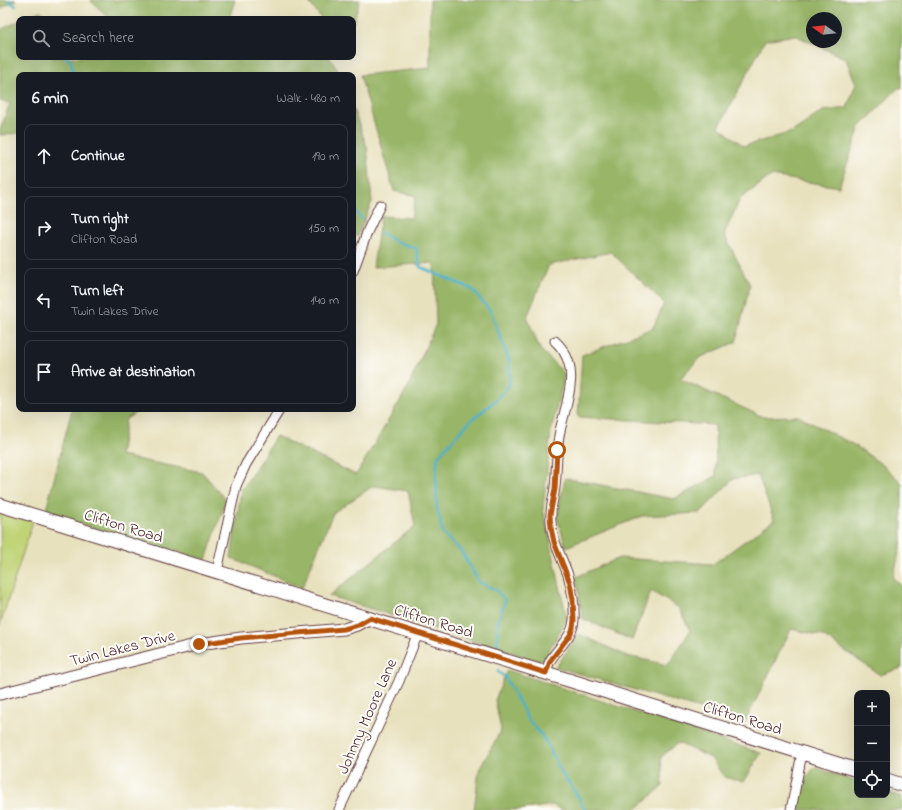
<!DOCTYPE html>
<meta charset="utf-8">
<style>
body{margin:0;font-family:"Indie Flower",sans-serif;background:#242831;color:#f1f3f6}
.controls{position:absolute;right:12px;bottom:12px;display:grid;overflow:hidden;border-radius:8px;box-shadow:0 4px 16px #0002}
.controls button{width:36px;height:36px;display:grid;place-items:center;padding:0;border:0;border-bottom:1px solid #363941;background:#171b24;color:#f1f3f6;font:20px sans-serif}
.compass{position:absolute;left:806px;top:12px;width:36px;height:36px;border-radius:50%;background:#171b24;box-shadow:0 4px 16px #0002;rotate:285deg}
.stop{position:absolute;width:12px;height:12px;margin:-9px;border:3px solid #b45309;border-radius:50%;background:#fff}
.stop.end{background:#b45309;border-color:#fff;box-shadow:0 1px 4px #0008}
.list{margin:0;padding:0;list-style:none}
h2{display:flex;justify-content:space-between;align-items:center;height:52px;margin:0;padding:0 16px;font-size:17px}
h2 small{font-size:13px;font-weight:400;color:#9ea1a6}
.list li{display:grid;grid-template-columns:26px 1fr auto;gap:12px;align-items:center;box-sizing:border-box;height:64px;margin:0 8px 8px;padding:0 8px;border:1px solid #363941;border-radius:8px}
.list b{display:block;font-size:15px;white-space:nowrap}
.list p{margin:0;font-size:13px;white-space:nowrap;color:#9ea1a6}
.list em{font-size:13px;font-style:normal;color:#9ea1a6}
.icon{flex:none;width:22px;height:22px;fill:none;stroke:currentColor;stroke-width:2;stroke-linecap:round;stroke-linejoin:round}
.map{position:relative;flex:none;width:902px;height:810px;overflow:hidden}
.search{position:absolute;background:#171b24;box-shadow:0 4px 16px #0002;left:16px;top:16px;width:340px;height:44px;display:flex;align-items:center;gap:10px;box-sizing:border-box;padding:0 14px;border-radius:8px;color:#9ea1a6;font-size:15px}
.panel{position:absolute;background:#171b24;box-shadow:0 4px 16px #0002;left:16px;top:72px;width:340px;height:340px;border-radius:8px}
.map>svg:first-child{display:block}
.green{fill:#c0d376;stroke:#857950}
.forest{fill:#98b567;stroke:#716a49;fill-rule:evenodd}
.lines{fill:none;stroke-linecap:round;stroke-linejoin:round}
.stream{stroke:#4bb1ca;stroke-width:2.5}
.minor-casing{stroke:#623c41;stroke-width:11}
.tertiary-casing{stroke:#623c41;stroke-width:13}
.secondary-casing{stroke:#623c41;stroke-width:15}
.minor{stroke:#fff;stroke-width:9}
.tertiary{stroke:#fff;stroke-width:11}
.secondary{stroke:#fff;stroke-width:13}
.route{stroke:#b45309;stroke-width:5}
.labels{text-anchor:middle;stroke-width:4;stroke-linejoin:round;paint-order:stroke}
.street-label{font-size:16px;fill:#4a1f2b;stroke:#fdfcf7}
</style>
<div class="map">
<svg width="902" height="810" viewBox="0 0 902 810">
<rect width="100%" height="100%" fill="#fdfcf7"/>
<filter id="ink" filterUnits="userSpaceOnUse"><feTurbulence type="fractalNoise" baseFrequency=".025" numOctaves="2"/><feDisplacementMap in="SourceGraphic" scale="8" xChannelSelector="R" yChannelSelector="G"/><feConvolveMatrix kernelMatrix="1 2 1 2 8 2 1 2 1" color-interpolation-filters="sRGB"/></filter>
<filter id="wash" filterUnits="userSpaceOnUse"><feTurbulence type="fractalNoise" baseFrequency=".012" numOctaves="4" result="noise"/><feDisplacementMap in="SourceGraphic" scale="16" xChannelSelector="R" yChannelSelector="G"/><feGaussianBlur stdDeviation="0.9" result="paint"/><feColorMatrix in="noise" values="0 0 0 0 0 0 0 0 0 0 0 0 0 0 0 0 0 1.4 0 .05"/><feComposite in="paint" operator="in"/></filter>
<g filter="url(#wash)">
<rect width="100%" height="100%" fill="#e8e1be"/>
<path class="green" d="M0,511L33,521L0,625Z"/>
<path class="forest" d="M0,0H16L0,9Z
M90,0H235L229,19H110Z
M307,0H360L353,23V19H322Z
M430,0H902V88H898L860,127L839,187L771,176L740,199L724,234L750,285L736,342L699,358L680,379L763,417L798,416L856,446L884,466L902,483V541L893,578L902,586V668L880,675L823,636L791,629L745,722L556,667L579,634L627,656L668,665L690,631L679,608L651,591L632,640L583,619L576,577L619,558L713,564L774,520L758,475L733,479L700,513L642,516L566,547L557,517L565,478L674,499L716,476L715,425L578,417L582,355L653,328L664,303L611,252L549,265L527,317L540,349L565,374L551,431L543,508L567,619L542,662L329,596L415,526L408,491L373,486L333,513L302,588L231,558L241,491L276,436L356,475L407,389L436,324L434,263L373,267L381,216L411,218L416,196L394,191L360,75L430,68ZM812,18H836V42H812ZM795,35L846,59L856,84L847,108L823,111L792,132L744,146L719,127L765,40Z
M40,11L51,19H24Z
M19,21V57H329L341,75H19V133L0,135V130L10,103L0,101V30Z
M353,108L367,147L372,202L357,237L353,232Z
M72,409H142L126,419L120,456L202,472L226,500L206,560L45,514Z
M507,670L761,753L744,782L724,777L711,758L678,743L661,757L663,786L635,810H562L553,805L518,810H474L479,770L501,730L495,700Z
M815,767L857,782V795H887V792L902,797V810H795L799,786Z"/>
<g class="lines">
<path class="stream" d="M8,0L16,6
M32,18L33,19
M66,57L71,62L74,75
M353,193L354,210L362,219
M381,233L396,242L416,248L420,267L472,289L491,312L509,360L510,384L495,401L470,421L438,456L436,475L437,507L443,534L461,551L479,582L497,591L505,600L498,623L497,645
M498,670V672L505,677L528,719L545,740L561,772L578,796L585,810"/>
</g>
</g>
<g filter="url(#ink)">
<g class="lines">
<g class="minor-casing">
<path id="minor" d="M353,271L368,230L380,205
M217,571L236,486L246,464L280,409
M546,673C547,669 548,665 550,661C558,647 573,637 574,620C575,605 572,589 568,575C561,555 549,536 551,514C551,505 554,496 555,487C557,470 556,453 559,436C565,403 584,368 555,341
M339,810L399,681L418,633
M791,810L802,753"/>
</g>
<g class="tertiary-casing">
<path id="tertiary" d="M0,694L199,644L241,638L344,629L357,625L370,618"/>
</g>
<g class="secondary-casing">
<path id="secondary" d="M0,505L546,673L857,770
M887,780L902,785"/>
</g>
<use href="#minor" class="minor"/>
<use href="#tertiary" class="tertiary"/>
<use href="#secondary" class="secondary"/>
</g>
</g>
<g class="lines" filter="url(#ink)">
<path class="route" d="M199,644L241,638L344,629L358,625L370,618L546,673L550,661L570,635L573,628L574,620L573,600L570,583L554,542L551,528L550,515L555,489L557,450"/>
</g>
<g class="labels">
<g class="street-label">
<text transform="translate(124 525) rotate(17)" y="6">Clifton Road</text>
<text transform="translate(434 620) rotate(17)" y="6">Clifton Road</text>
<text transform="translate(122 647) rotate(-14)" y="6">Twin Lakes Drive</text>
<text transform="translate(366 716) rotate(-66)" y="6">Johnny Moore Lane</text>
<text transform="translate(743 717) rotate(17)" y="6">Clifton Road</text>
</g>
</g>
</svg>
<div class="controls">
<button>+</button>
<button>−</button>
<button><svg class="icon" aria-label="locate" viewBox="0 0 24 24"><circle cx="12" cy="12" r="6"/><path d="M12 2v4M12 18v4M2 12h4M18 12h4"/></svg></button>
</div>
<svg class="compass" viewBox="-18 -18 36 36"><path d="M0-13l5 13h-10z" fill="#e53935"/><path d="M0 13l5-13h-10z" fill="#9ea1a6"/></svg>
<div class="stop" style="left:557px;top:450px"></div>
<div class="stop end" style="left:199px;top:644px"></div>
<div class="search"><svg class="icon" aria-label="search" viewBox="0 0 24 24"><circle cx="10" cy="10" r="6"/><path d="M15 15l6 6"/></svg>Search here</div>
<section class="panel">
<h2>6 min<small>Walk · 480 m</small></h2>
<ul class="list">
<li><svg class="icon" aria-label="ahead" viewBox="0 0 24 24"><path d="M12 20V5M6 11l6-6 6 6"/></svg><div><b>Continue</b></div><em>190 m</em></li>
<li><svg class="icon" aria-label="right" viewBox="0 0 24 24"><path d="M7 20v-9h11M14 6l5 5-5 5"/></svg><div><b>Turn right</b><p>Clifton Road</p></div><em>150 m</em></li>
<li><svg class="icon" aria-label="left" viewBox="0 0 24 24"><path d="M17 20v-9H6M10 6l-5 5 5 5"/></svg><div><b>Turn left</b><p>Twin Lakes Drive</p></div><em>140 m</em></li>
<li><svg class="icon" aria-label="arrive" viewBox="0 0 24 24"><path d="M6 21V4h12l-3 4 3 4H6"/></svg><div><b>Arrive at destination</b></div></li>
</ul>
</section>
</div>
